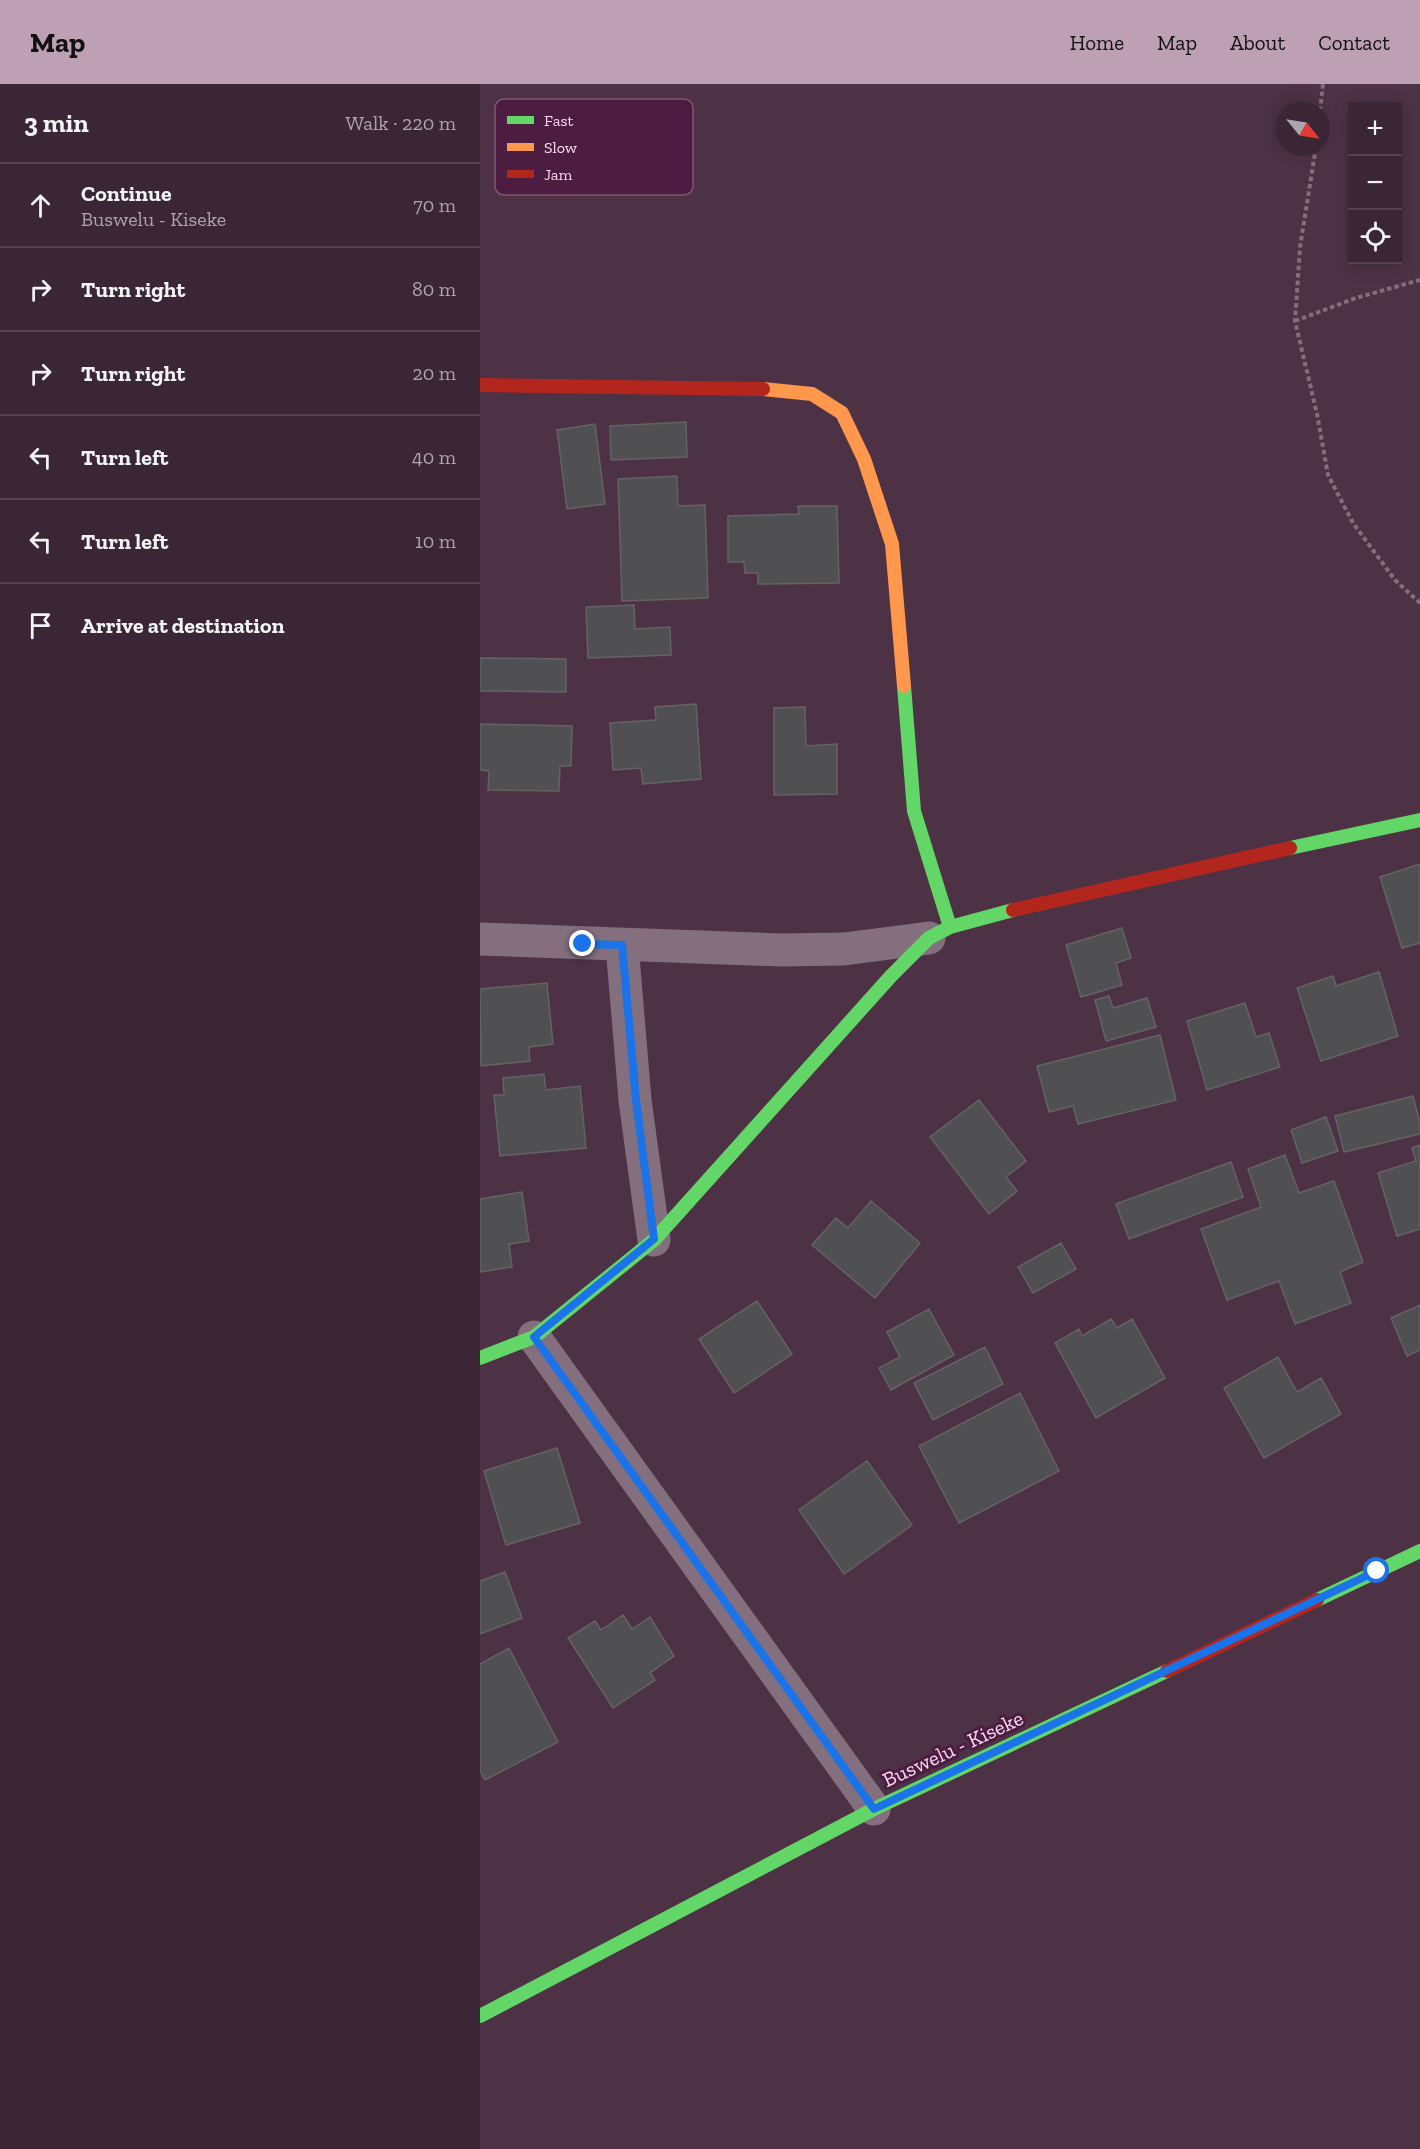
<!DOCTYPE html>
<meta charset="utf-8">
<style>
body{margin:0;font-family:"Zilla Slab",serif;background:#453240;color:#f1f3f6}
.controls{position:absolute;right:18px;top:18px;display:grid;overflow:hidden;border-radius:0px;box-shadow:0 3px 15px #0003}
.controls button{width:54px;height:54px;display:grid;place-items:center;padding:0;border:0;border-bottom:2px solid #54434f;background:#3a2634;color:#f1f3f6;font:30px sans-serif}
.compass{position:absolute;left:796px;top:18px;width:54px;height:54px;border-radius:50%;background:#3a2634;box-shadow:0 3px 15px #0003;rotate:120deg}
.stop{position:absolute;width:18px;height:18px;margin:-14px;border:4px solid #1a73e8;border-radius:50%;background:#fff}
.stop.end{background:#1a73e8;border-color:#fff;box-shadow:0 2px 6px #0008}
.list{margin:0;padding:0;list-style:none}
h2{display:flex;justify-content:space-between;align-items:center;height:78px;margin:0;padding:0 24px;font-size:26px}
h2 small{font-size:20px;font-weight:400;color:#aba5ac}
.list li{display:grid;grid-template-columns:39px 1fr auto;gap:18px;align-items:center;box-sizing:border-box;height:84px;padding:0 24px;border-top:2px solid #54434f}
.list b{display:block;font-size:22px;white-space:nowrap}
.list p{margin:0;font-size:20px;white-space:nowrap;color:#aba5ac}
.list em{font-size:20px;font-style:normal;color:#aba5ac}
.icon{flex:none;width:33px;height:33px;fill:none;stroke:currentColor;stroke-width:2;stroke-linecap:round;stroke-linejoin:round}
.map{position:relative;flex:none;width:940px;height:2065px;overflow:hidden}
header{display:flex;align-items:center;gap:36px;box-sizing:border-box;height:84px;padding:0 30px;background:#bda0b4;color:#111}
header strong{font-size:28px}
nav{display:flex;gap:33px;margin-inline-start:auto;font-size:21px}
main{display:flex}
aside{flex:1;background:#3a2634}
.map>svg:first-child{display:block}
.building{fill:#504f52;stroke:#656265;stroke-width:1.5}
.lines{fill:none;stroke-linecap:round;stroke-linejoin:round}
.path{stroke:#826f7c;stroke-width:4;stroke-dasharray:4.5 3;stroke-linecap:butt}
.street{stroke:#836f7e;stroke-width:33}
.fast{stroke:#63d668;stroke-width:14}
.slow{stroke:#ff974d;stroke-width:14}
.jam{stroke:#b3261e;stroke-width:14}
.route{stroke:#1a73e8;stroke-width:8}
.labels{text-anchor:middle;stroke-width:6;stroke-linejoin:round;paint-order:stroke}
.street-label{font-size:21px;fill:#fadbf0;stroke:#4d1c41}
.key{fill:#4d1c41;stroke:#815576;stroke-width:1.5}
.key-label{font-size:16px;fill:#fadbf0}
</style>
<header>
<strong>Map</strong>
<nav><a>Home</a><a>Map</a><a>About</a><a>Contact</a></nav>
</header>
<main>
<aside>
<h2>3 min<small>Walk · 220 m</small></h2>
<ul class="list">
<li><svg class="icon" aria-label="ahead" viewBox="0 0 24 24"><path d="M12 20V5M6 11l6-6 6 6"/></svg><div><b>Continue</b><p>Buswelu - Kiseke</p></div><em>70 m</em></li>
<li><svg class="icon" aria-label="right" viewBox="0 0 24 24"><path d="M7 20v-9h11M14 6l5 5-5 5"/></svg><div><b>Turn right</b></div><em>80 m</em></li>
<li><svg class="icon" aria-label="right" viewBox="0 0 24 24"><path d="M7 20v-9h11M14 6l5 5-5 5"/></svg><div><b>Turn right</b></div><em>20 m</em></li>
<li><svg class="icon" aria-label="left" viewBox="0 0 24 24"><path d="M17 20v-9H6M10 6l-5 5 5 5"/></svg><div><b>Turn left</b></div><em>40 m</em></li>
<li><svg class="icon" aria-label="left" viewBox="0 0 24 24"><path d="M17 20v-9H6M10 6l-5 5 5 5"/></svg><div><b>Turn left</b></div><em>10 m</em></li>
<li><svg class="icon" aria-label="arrive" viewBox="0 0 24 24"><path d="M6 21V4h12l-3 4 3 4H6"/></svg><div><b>Arrive at destination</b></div></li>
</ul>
</aside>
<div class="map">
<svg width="940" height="2065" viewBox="0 0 940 2065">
<rect width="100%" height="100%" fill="#4d3246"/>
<path class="building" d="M206,338L207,373L131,376L130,342Z
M115,340L125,420L87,425L77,346Z
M197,392L198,422L225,421L228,514L142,517L138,395Z
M318,422H357L359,499L278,500V489H265L264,478H248V432L319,430Z
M154,521L155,545L190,543L191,571L108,574L106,523Z
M0,574L86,575V608L0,607Z
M216,620L221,695L163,700L161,684L133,686L130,639L176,636L175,623Z
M325,623L326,662L357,660V710L294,711V624Z
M0,640L92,642L91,682H80L79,707L8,706L9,687L0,686Z
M940,780V859L922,864L900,793Z
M642,844L651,874L636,879L642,901L601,913L586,861Z
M899,888L918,952L841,977L817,904L853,892L856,902Z
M67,899L73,960L49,963L50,977L1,982L0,905Z
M629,912L633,924L667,914L676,943L626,957L615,916Z
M765,919L776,953L789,949L800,983L727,1006L707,937Z
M680,951L696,1016L598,1040L593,1022L569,1028L557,982Z
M64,990L66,1006L100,1002L106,1064L20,1072L14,1011H24L23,994Z
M933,1012L940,1039V1050L864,1068L855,1032Z
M499,1016L546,1077L526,1093L537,1107L509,1130L450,1053Z
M846,1033L858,1067L822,1079L811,1046Z
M940,1061V1145L917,1152L898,1089L936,1077L932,1064Z
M805,1071L819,1109L854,1097L883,1178L860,1188L871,1219L815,1240L799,1197L747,1216L721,1145L781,1123L768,1085Z
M751,1078L763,1113L649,1155L636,1120Z
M42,1108L49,1157L29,1160L32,1183L0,1188V1115Z
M391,1117L440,1159L395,1214L332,1161L356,1134L368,1144Z
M581,1159L596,1185L553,1209L538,1183Z
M277,1217L312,1270L254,1309L219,1255Z
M940,1221V1266L927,1272L911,1234Z
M449,1225L474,1271L411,1306L399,1284L420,1273L407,1248Z
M631,1235L637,1244L652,1235L685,1294L616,1334L575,1259L599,1245L602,1252Z
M505,1263L523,1300L453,1336L434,1299Z
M798,1273L817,1308L841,1294L861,1330L784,1374L744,1304Z
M540,1309L579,1387L479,1439L439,1362Z
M77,1364L100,1439L26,1461L4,1387Z
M387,1377L432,1441L364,1490L319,1426Z
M25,1488L42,1534L0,1550V1497Z
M143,1531L152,1545L170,1533L194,1572L170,1589L175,1596L133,1624L88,1554L115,1537L121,1546Z
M29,1564L78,1658L5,1696L0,1686V1580Z"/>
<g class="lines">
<path class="path" d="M840,27L843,0
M836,63L820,163L815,237L837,330L848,391L873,439L915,496L940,519
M815,237L876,214L940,196"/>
<path class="street" d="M0,855L301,866L364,865L449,854
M142,861L155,1016L174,1156
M54,1253L394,1725"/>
<path class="fast" d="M424,602L434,727L470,843
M810,764L940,736
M0,1274L54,1253L174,1156L411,892L449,854L470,843L533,826
M837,1516L940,1467
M0,1932L394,1725L687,1587"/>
<path class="slow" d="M283,305L332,310L362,329L384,375L412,460L424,602"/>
<path class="jam" d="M0,301L283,305
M533,826L810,764
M687,1587L837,1516"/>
</g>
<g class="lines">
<path class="route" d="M103,860L142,861L156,1016L174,1155L54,1253L394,1725L897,1487"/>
</g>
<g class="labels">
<g class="street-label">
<text transform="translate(473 1665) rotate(-25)" y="7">Buswelu - Kiseke</text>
</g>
</g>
<rect x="15" y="15" width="198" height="96" rx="9" class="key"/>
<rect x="27" y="32" width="27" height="8" fill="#63d668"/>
<rect x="27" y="59" width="27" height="8" fill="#ff974d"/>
<rect x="27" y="86" width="27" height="8" fill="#b3261e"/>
<g class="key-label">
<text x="64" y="42">Fast</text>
<text x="64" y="69">Slow</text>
<text x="64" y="96">Jam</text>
</g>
</svg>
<div class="controls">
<button>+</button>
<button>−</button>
<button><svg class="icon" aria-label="locate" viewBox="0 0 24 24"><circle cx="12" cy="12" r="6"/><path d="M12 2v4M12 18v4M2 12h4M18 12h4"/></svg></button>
</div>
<svg class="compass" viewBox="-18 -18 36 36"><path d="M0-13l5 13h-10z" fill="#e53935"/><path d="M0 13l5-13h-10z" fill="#aba5ac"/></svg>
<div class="stop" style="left:897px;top:1487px"></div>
<div class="stop end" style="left:103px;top:860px"></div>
</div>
</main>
